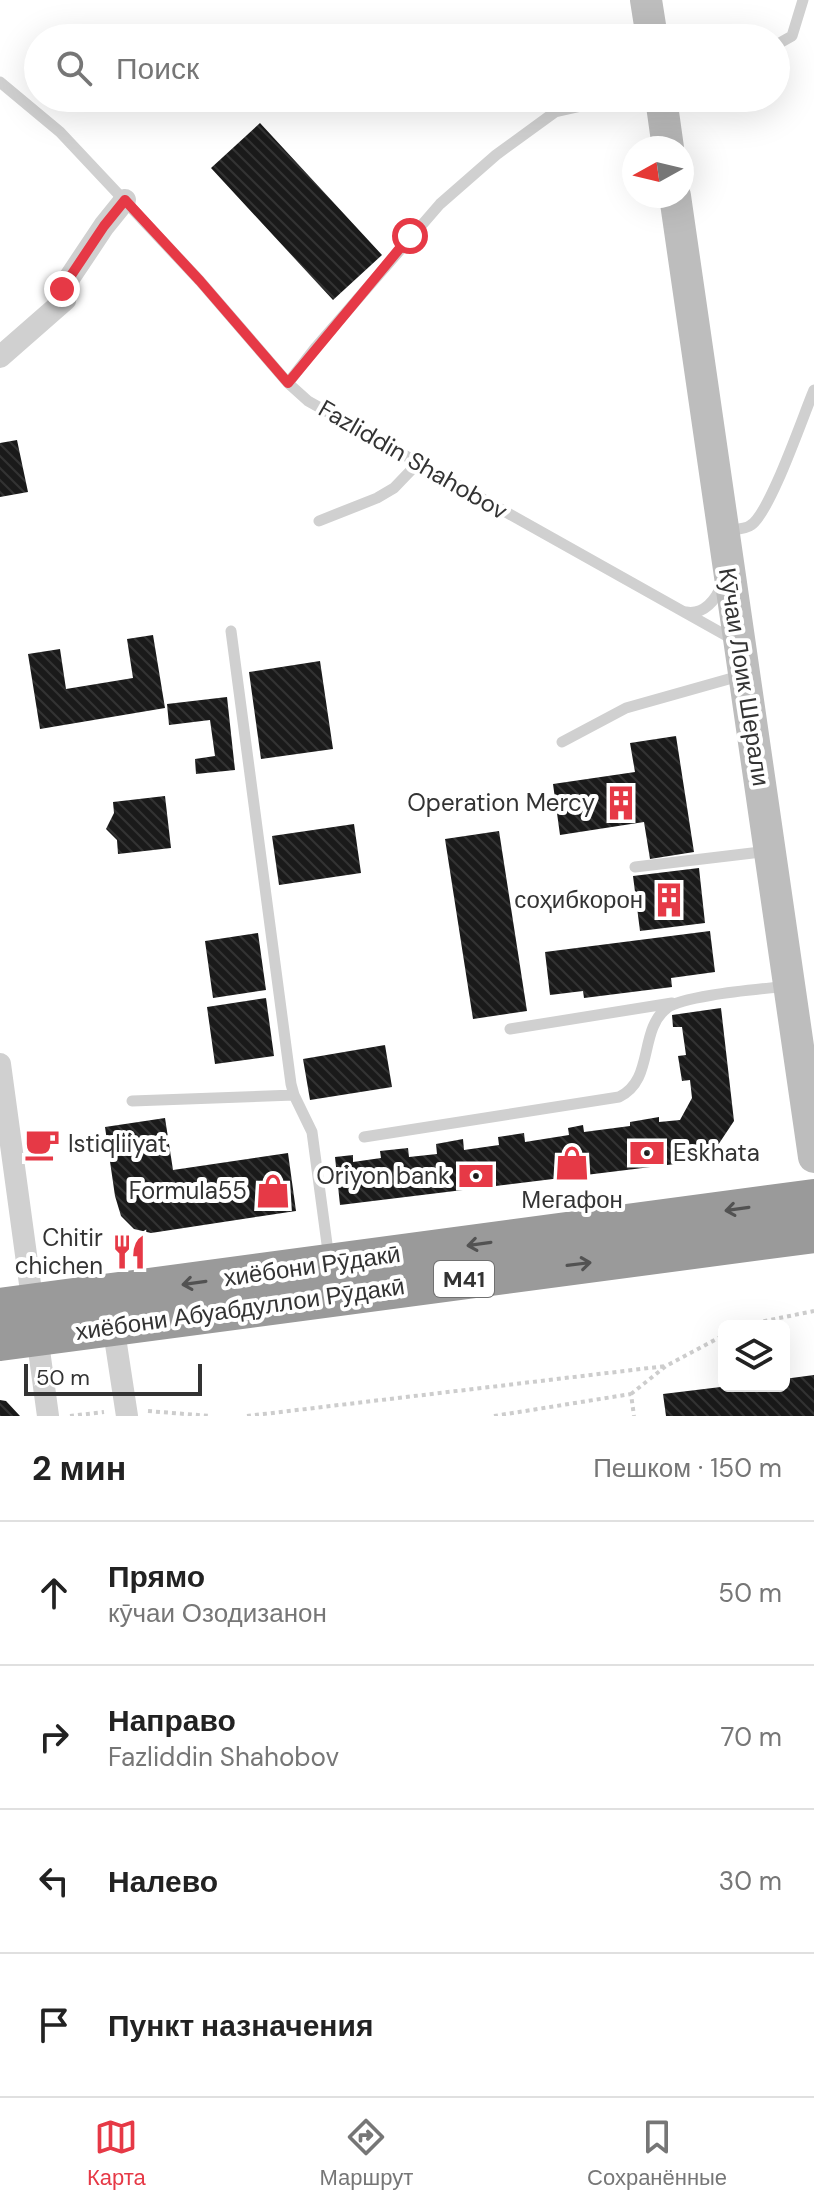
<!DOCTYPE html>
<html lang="ru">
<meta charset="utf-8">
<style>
body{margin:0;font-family:"DM Sans",sans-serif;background:#f6f6f6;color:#222}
.controls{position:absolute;right:24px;bottom:24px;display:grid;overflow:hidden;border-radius:12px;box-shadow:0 8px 32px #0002}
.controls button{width:72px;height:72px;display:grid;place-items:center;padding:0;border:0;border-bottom:2px solid #e0e0e0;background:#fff;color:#222;font:40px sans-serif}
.compass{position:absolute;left:622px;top:136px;width:72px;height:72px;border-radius:50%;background:#fff;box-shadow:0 8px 32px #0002;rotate:262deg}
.scale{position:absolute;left:24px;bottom:20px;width:178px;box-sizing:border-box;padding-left:8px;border:4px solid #333;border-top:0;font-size:22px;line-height:28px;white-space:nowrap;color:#333;-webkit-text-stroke:6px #fff;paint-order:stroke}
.stop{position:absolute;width:24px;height:24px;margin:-18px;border:6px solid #e63946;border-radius:50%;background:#fff}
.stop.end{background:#e63946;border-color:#fff;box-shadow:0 2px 8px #0008}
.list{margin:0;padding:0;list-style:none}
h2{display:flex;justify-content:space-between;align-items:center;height:104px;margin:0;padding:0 32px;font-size:34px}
h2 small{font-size:26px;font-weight:400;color:#767676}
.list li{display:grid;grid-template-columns:52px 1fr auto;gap:24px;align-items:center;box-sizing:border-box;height:144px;padding:0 32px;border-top:2px solid #e0e0e0}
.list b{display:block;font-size:30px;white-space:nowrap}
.list p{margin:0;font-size:26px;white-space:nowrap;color:#767676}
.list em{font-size:26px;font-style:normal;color:#767676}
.icon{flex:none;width:44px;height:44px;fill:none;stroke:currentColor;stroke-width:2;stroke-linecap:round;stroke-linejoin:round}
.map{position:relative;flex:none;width:814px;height:1416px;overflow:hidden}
.search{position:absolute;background:#fff;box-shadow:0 8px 32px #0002;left:24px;right:24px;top:24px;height:88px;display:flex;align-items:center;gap:20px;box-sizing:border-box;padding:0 28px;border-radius:44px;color:#767676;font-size:30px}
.sheet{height:680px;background:#fff}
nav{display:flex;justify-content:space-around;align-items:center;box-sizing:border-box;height:112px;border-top:2px solid #e0e0e0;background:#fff;font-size:22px;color:#767676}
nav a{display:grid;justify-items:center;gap:4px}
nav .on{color:#e63946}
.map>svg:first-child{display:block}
.building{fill:url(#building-back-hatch)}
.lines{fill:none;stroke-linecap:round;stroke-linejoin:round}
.path{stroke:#cdcdcd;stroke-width:4;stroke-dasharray:4 4;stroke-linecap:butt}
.lane{stroke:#d0d0d0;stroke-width:11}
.street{stroke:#d0d0d0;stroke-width:22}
.secondary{stroke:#bdbdbd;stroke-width:32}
.highway{stroke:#9a9a9a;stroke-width:40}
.oneway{stroke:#525252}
.route{stroke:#e63946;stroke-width:10}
.labels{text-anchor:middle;stroke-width:8;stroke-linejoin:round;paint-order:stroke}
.shield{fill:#fff;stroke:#707070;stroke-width:2}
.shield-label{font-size:22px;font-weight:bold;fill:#333}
.street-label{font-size:24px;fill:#333;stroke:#fff}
.poi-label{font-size:24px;fill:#333;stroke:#fff;text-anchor:end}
</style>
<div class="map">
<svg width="814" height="1416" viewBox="0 0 814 1416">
<defs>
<pattern id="building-back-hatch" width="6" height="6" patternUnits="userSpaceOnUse" patternTransform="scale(2)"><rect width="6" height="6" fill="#1a1a1a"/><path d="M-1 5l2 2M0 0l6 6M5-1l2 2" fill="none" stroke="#333"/></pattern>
</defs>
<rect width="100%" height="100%" fill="#fff"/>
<path class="building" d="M260,123L382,255L333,300L211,168Z
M17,440L28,492L0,497V443Z
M153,635L165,708L40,729L28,654L60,649L66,689L133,678L127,639Z
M320,661L333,749L261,759L249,672Z
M227,697L235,770L196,774L195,759L215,756L210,720L169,725L167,704Z
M676,736L694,852L650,859L644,822L560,835L553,784L635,772L630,743Z
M165,796L171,848L118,854L117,840L106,829L114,813L113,802Z
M354,824L361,873L279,885L272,836Z
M499,831L527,1011L473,1019L445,839Z
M699,868L705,923L640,931L633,876Z
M710,931L715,972L671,978L672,987L584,998L583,991L550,995L545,952Z
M258,933L266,990L213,998L205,941Z
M266,998L274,1056L215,1064L207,1007Z
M721,1008L734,1121L708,1160L340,1205L335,1157L353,1155V1162L381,1158L380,1151L408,1148L409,1157L437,1154L436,1144L463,1139L464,1150L499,1145L498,1137L524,1133L525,1142L569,1135L568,1128L583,1125L584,1132L630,1126V1122L659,1117V1122L680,1120L692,1098L690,1080L682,1081L678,1056L686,1055L682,1027H673L672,1015Z
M385,1045L392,1087L310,1100L303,1059Z
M165,1118L173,1170L288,1153L296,1211L151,1233L134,1229L121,1216L115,1196L105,1127Z
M814,1375V1416H666L663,1394L729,1386H784V1379Z
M0,1400L6,1401L20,1416H0Z"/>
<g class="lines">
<path class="path" d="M740,1326L814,1311
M631,1394L666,1366L724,1335
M148,1411L210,1416
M70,1416L104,1412
M247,1416L666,1366
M494,1416L631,1394L634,1416"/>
<path class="lane" d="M776,45L792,36L803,0
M0,82L60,132L200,281L288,383L308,401L734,640
M288,383L316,347L440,204L496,155L555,112L595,103
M319,521L377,498L394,488L417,464
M727,530C734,529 745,530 751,525C770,513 803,416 814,390
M686,612C704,615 716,600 722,584
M231,631L291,1084L294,1095L312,1132L329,1259
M562,742L626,708L743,675
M635,867L769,851
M510,1029L672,1003
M132,1101L294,1095
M364,1137L619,1097C655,1080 638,1030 667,1008C683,995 764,989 788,986"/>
<path class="street" d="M0,357L65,300L62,289L104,226L125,200
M0,1064L48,1416
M112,1318L127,1416"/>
<path class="secondary" d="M646,0L652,38
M661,98L668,148
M675,196L814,1157"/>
<path class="highway" d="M0,1308L814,1199
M0,1341L814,1233"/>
</g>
<defs><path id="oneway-shaft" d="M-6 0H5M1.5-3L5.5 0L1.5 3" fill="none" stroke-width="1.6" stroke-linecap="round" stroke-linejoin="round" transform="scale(2)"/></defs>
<g class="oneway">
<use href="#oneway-shaft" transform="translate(737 1209) rotate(172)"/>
<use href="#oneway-shaft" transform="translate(479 1244) rotate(172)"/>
<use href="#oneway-shaft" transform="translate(579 1264) rotate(-7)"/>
<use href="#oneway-shaft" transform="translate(194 1283) rotate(172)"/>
</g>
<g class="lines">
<path class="route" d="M62,289L104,226L125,200L200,281L288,383L410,236"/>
</g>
<defs>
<g id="building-bare" transform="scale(2.76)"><path d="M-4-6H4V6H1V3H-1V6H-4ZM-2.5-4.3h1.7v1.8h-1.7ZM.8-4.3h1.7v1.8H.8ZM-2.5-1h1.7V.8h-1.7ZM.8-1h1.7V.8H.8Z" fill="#e63946" stroke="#fff" stroke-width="2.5" paint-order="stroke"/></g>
<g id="cafe-bare" transform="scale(2.76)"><path d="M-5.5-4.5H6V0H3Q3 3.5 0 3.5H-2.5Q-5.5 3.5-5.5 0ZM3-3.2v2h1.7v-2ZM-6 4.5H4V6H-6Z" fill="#e63946" stroke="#fff" stroke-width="2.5" paint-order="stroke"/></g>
<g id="bank-bare" transform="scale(2.76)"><path d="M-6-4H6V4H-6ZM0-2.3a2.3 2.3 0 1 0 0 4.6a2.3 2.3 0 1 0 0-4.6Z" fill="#e63946" stroke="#fff" stroke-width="2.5" paint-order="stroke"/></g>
<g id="shop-bare" transform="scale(2.76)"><path d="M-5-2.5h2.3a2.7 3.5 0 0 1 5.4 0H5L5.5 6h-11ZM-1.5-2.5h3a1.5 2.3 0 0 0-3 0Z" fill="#e63946" stroke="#fff" stroke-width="2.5" paint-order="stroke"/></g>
<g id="restaurant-bare" transform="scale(2.76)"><path d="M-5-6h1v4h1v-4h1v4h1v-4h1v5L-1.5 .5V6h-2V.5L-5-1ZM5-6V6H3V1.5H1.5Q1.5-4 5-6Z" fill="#e63946" stroke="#fff" stroke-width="2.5" paint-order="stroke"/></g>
</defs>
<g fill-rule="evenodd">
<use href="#building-bare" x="621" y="803"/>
<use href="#building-bare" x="669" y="900"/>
<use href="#cafe-bare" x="42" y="1144"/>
<use href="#bank-bare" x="647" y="1153"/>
<use href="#shop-bare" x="572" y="1163"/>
<use href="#bank-bare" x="476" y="1176"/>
<use href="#shop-bare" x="273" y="1191"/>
<use href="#restaurant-bare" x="129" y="1252"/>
</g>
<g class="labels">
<rect class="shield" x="434" y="1261" width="60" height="36" rx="6"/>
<g class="shield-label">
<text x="464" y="1287">M41</text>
</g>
<g class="street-label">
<text transform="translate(413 460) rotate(30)" y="8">Fazliddin Shahobov</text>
<text transform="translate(744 677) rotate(81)" y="8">Кӯчаи Лоик Шерали</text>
<text transform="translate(312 1266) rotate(-8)" y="8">хиёбони Рӯдакӣ</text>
<text transform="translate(240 1309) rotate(-8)" y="8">хиёбони Абуабдуллои Рӯдакӣ</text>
</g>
<g class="poi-label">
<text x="595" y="811">Operation Mercy</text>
<text x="643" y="908">соҳибкорон</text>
<text x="68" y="1152" text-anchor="start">Istiqliiyat</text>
<text x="673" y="1161" text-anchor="start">Eskhata</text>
<text x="450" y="1184">Oriyon bank</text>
<text x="247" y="1199">Formula55</text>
<text x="572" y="1208" text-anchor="middle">Мегафон</text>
<text x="103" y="1246">Chitir<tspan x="103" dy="28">chichen</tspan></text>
</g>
</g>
</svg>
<div class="controls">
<button><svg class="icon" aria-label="layers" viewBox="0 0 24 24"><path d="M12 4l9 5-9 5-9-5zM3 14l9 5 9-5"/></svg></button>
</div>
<svg class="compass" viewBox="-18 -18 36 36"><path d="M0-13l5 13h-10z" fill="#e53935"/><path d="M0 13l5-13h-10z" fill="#767676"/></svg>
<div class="scale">50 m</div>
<div class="stop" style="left:410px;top:236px"></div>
<div class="stop end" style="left:62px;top:289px"></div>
<div class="search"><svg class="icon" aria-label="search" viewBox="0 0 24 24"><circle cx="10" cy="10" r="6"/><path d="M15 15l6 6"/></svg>Поиск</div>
</div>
<section class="sheet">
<h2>2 мин<small>Пешком · 150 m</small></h2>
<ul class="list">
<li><svg class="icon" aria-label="ahead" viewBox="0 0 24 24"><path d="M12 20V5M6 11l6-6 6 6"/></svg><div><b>Прямо</b><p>кӯчаи Озодизанон</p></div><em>50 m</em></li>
<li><svg class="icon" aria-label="right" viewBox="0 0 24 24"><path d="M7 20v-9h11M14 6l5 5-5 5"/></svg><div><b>Направо</b><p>Fazliddin Shahobov</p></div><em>70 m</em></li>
<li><svg class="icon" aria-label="left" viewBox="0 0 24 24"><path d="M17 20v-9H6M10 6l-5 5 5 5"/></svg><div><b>Налево</b></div><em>30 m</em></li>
<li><svg class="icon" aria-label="arrive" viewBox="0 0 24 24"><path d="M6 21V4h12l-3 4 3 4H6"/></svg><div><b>Пункт назначения</b></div></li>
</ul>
</section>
<nav>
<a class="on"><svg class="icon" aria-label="map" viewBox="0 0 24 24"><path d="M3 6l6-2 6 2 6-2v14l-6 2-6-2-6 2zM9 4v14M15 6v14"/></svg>Карта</a>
<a><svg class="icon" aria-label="directions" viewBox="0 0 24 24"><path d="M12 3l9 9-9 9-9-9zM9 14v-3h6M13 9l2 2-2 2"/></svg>Маршрут</a>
<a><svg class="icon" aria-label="saved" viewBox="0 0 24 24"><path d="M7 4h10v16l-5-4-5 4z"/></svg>Сохранённые</a>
</nav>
